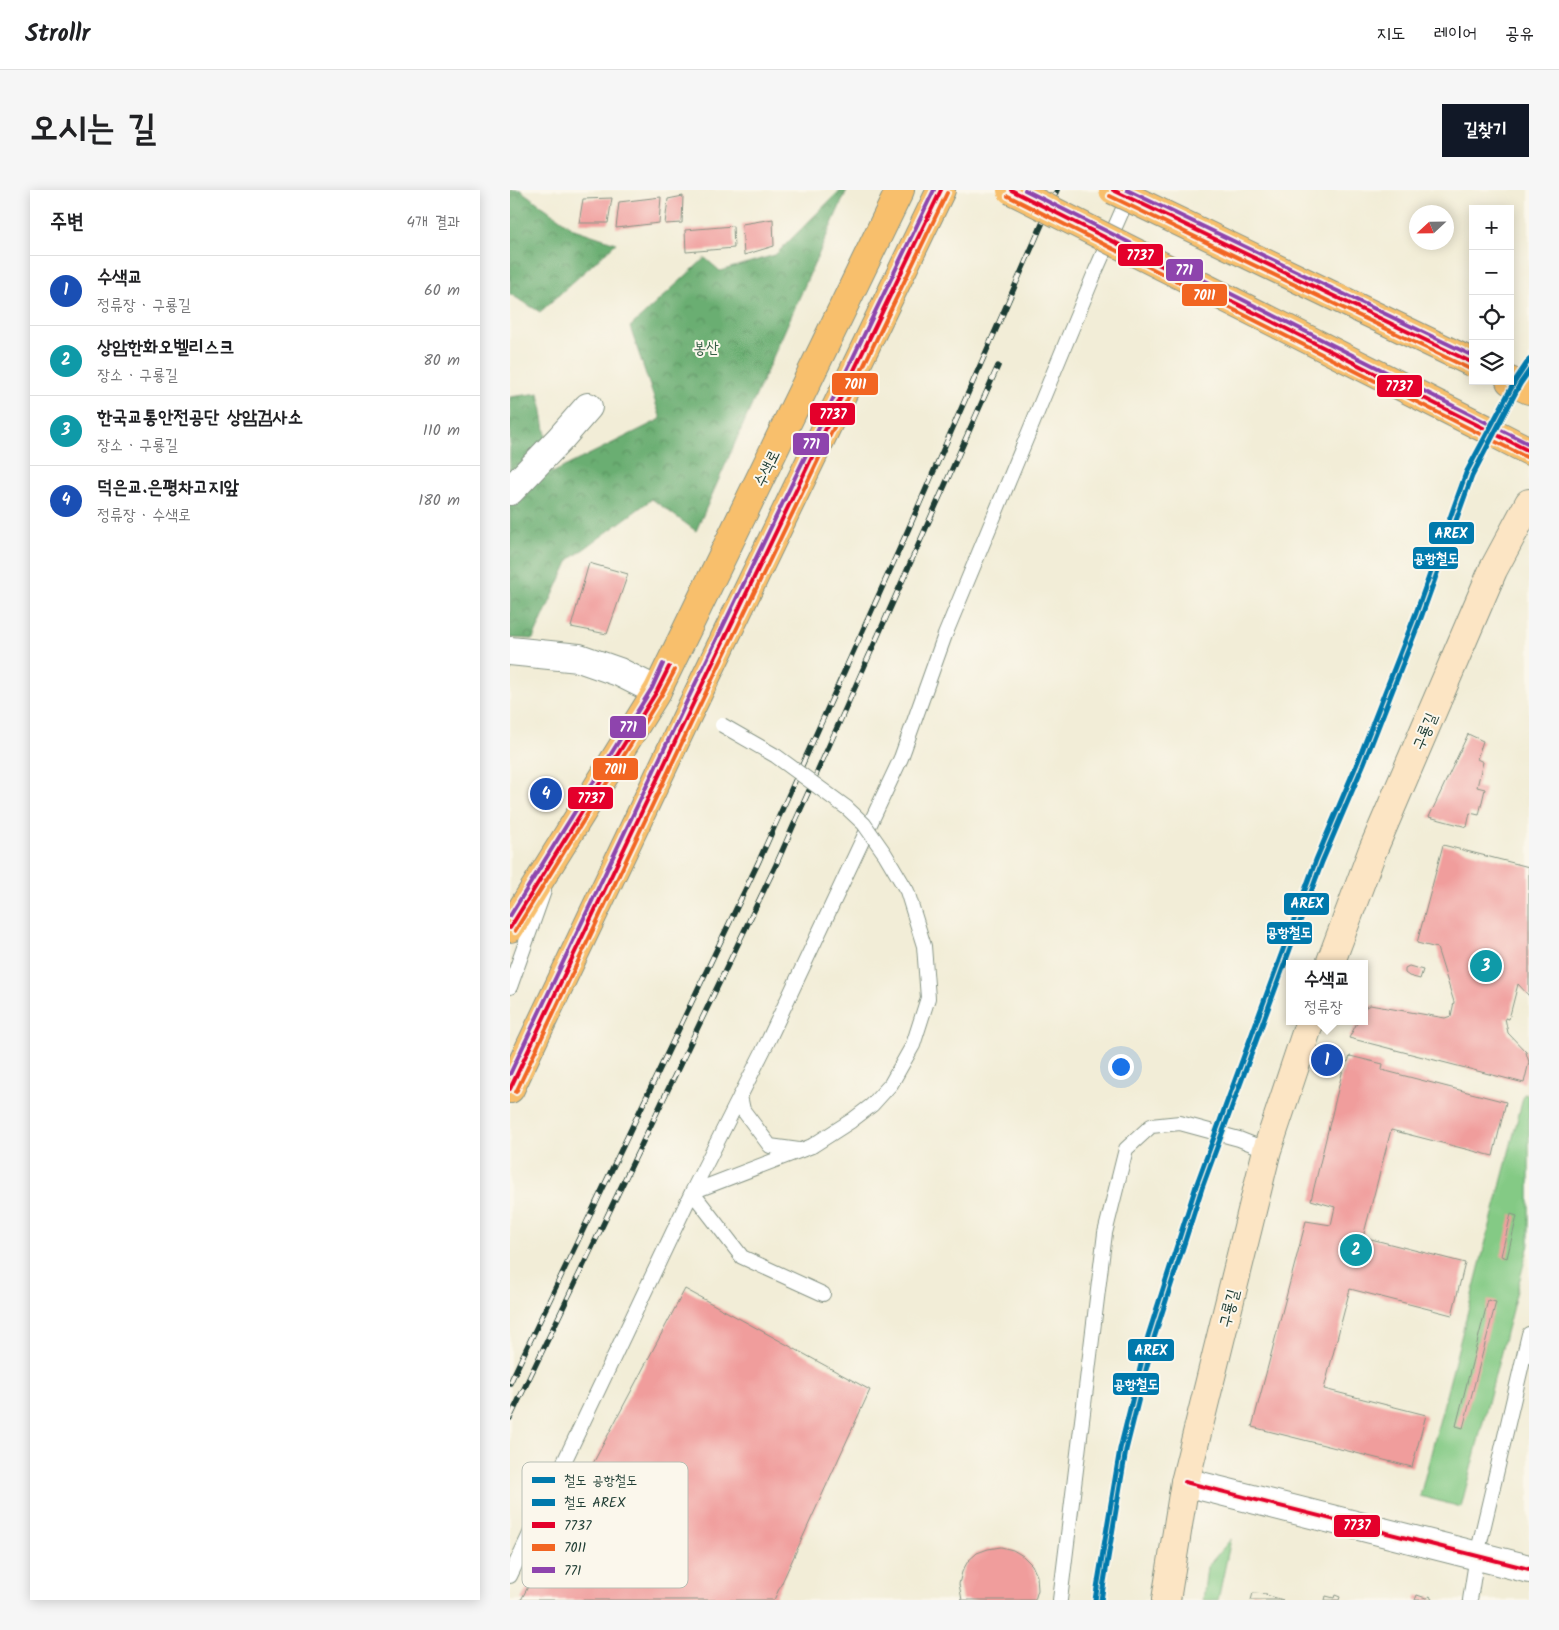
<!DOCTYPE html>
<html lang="ko">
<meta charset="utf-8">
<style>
body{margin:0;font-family:Kalam,"Poor Story",sans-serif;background:#f6f6f6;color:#202124}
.controls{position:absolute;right:15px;top:15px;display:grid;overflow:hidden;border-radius:0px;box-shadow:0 2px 12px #0003}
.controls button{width:45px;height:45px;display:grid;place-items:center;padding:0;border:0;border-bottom:1px solid #e0e0e0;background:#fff;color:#202124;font:25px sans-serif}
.compass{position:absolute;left:899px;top:15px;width:45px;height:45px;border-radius:50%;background:#fff;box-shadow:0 2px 12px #0003;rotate:248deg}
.you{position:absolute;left:610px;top:876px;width:18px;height:18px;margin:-12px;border:4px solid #fff;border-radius:50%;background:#1a73e8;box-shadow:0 0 0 8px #1a73e833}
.badge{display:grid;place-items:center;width:32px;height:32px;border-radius:50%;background:#111827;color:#fff;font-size:16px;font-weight:700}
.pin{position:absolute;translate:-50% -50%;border:2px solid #fff;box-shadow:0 1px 5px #0006}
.popup{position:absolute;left:776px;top:770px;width:82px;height:65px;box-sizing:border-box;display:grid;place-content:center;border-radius:0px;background:#fff;filter:drop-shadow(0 1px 4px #0005);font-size:16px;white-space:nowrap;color:#757577}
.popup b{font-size:19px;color:#202124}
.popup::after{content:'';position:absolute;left:50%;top:100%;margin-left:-10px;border:10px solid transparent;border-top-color:#fff}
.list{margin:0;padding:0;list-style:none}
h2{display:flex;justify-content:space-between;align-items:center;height:65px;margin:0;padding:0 20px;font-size:21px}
h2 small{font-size:16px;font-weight:400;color:#757577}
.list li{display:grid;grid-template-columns:32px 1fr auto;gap:15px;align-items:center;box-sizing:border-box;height:70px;padding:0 20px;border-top:1px solid #e0e0e0}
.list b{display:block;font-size:19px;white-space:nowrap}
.list p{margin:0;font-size:16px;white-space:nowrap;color:#757577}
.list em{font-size:16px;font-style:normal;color:#757577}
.icon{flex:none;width:28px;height:28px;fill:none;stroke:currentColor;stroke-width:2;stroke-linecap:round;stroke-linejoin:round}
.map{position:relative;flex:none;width:1019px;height:1410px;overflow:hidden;border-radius:0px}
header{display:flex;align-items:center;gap:30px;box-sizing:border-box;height:70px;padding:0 25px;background:#fff;border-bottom:1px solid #e0e0e0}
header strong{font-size:24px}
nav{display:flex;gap:28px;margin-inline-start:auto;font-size:18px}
.intro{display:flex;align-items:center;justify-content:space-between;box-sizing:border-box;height:120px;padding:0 30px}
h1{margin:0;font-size:35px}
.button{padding:12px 22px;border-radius:0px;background:#111827;color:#fff;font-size:18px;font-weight:700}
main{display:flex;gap:30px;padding:0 30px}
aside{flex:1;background:#fff;border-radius:0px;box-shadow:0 2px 12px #0003}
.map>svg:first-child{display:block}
.grass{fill:#84ca85;stroke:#52845c}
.forest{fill:url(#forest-crowns);stroke:#457653}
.building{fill:#f09d9c}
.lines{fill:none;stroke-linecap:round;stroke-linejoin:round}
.service-casing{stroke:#889586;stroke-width:16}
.minor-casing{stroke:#889586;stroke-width:30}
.secondary-casing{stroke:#889586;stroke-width:30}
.primary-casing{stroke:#889586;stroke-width:30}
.service{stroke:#fff;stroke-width:14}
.minor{stroke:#fff;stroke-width:28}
.secondary{stroke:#fce5c4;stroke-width:28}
.primary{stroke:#f8bf6c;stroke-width:28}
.rail-casing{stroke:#1f3d34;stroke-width:5.5}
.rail{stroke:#fbf7ec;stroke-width:4;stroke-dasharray:11;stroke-linecap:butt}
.service-bridge-casing{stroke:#889586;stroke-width:16;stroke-linecap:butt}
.primary-bridge-casing{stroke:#889586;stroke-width:30;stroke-linecap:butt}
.service-bridge{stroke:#fff;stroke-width:14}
.primary-bridge{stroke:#f8bf6c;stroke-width:28}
.bus-1-casing{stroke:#fbf7ec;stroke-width:8}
.bus-2-casing{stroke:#fbf7ec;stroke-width:8}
.bus-3-casing{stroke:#fbf7ec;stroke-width:8}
.bus-1{stroke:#e4002b;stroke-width:4}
.bus-2{stroke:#f26522;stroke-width:4}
.bus-3{stroke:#8e44ad;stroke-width:4}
.rail-1-casing{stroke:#fbf7ec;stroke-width:9}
.rail-2-casing{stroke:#fbf7ec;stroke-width:9}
.rail-1{stroke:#0079ac;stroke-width:5}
.rail-2{stroke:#0079ac;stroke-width:5}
.labels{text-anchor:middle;stroke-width:4;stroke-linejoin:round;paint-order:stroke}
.park-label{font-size:16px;fill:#386048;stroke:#fbf7ec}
.street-label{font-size:16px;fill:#1f3d34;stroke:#fbf7ec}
.key{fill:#fbf7ec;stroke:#b9bfb5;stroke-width:1}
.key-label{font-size:14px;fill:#1f3d34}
.line-badge{stroke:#fbf7ec;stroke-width:2}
.badge-label{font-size:14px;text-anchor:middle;font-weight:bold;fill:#fff}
</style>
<header>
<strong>Strollr</strong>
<nav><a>지도</a><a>레이어</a><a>공유</a></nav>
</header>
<div class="intro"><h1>오시는 길</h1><a class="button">길찾기</a></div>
<main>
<aside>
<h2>주변<small>4개 결과</small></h2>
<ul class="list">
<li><span class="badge" style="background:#1a4fb4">1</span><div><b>수색교</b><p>정류장 · 구룡길</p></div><em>60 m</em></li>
<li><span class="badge" style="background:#0f9aa8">2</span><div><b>상암한화오벨리스크</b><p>장소 · 구룡길</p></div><em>80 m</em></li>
<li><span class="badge" style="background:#0f9aa8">3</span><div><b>한국교통안전공단 상암검사소</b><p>장소 · 구룡길</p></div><em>110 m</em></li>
<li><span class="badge" style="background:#1a4fb4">4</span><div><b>덕은교.은평차고지앞</b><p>정류장 · 수색로</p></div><em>180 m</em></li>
</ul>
</aside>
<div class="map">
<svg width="1019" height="1410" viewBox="0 0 1019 1410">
<defs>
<pattern id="forest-crowns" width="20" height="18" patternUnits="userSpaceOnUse" patternTransform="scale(1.25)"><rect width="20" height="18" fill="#6bae72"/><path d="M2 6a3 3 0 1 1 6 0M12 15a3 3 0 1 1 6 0" fill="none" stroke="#578f5e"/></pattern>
</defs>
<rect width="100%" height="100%" fill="#fbf7ec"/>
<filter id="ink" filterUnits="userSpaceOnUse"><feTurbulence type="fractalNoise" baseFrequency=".02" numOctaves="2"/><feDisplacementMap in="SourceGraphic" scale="10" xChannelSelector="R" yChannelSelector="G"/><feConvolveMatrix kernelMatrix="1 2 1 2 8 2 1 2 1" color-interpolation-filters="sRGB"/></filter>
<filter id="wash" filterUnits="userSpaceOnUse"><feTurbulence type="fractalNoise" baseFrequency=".0096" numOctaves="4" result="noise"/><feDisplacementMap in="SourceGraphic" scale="20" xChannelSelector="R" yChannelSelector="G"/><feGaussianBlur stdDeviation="1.12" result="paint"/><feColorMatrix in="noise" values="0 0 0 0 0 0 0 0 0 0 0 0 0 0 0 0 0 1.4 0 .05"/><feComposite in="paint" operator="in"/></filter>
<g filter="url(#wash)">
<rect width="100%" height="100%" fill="#f2edd7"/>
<path class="grass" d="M1014,904L1019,905V1054L951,1317L910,1306Z
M721,1349L708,1410H693L697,1377Z"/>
<path class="forest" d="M0,0H10L64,39L106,53L30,122L0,104Z
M330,0H337L186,341L142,309L59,370L23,449L0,448V207L29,203L42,283L151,229L120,137L195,68L210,81L265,65Z"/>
<g id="blocks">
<path class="building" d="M173,6L172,33L155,34L158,9Z
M151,7L149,33L106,38L109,12Z
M102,8L98,33H69L73,9Z
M263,29L264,56L234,65L232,34Z
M223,36L224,58L176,62L175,40Z
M79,373L118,384L97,444L61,437Z
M958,544L973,551L967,569L973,572L967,597L975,599L969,625L960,623L957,637L919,627Z
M933,655L1019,677V806L1008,794L999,829L995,828L998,843L1016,862L1017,866L1019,872L1014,893L839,848L848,831H854V818L860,815L935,828L941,826L944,812L927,758L907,753Z
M899,776L913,780L910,789L899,786L895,783V778Z
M840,866L873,874L872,880L996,912L983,966L881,940L853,1047L955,1073L942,1125L840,1099L814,1199L916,1225L902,1277L742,1237L796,1031L821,1035L825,1017L801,1010L835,871L838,872Z
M1001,1024L1007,1026L997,1068L991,1066Z
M175,1099L360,1200L264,1410H11Z
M978,1110L986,1112L953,1238L946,1236Z
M491,1357L503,1360L513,1366L522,1375L527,1386L528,1400L525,1410H452L449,1394L452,1382L458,1371L467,1363L478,1359Z
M743,1403L757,1404L756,1405L773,1410H741Z
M825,1405L830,1407L829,1410H815L816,1406L824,1408Z
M907,1405L916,1408L920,1406L922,1410H905Z"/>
</g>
</g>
<g filter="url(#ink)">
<use href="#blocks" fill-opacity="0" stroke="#889586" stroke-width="1"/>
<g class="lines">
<g class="service-casing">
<path id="service" d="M0,797L34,701
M230,906L233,920L260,956L289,960
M302,956L182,1002L232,1067L313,1104
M0,1386L182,1002L259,849L391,568L435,445L586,80L620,3
M550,1410L595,1043L616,959L641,936L670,933L729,949L757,960
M960,1410L967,1365L1019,1144"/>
</g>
<g class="minor-casing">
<path id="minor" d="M0,301L50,249L78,217
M0,461L69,468L109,482L147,501
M675,1292L1019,1379"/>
</g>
<g class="secondary-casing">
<path id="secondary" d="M820,774L862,662L983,380L1019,313
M656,1410L675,1292L757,960L800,831"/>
</g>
<g class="primary-casing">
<path id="primary" d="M1000,191L1019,200
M984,243L1019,261
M0,738L147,501L390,0
M0,899L181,518L431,0"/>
</g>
<use href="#service" class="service"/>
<use href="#minor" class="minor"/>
<use href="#secondary" class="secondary"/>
<use href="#primary" class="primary"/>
<g class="rail-casing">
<path id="rail" d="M0,1193L248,673L398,340L547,0
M0,1228L265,677L488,176"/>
</g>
<use href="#rail" class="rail"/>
<g class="service-bridge-casing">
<path id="service-bridge" d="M212,535L266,566L337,618L354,634L375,664L397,701L414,756L418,808L403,855L381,894L362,915L341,931L302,956"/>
</g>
<g class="primary-bridge-casing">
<path id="primary-bridge" d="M501,0L984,243
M603,0L963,173"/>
</g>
<use href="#service-bridge" class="service-bridge"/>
<use href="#primary-bridge" class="primary-bridge"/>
<g class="bus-1-casing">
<path id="bus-1" d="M501,0L1019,261
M603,0L963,173
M0,738L147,501L159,477
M0,899L181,518L431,0
M675,1292L1019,1379"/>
</g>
<g class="bus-2-casing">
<path id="bus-2" d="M498,6L1016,267
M600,6L960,179
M5,741L152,504L165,480
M6,902L187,521L437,3"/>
</g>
<g class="bus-3-casing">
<path id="bus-3" d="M515,0L1019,254
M617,0L963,166
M0,726L142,498L153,474
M0,884L175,515L424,0"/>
</g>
<use href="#bus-1" class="bus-1"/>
<use href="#bus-2" class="bus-2"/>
<use href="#bus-3" class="bus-3"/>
<g class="rail-1-casing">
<path id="rail-1" d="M585,1410L610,1259L638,1146L686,996L806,670L848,571L906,423L956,283L1005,191L1019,170"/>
</g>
<g class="rail-2-casing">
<path id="rail-2" d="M591,1410L616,1260L644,1148L692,998L812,672L854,573L912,425L962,286L1010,194L1019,181"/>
</g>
<use href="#rail-1" class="rail-1"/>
<use href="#rail-2" class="rail-2"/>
</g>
</g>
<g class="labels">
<g class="park-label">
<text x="196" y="163">봉산</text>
</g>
<g class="street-label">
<text transform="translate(256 278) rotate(-64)" y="6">수색로</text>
<text transform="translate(914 541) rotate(-67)" y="6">구룡길</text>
<text transform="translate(718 1118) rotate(-76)" y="6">구룡길</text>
</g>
</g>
<rect x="12" y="1272" width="166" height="126" rx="8" class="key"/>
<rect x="22" y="1287" width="23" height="6" fill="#0079ac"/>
<rect x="22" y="1309" width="23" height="7" fill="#0079ac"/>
<rect x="22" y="1332" width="23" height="6" fill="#e4002b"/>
<rect x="22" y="1354" width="23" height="7" fill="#f26522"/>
<rect x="22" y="1377" width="23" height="6" fill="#8e44ad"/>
<g class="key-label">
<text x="54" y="1295">철도 공항철도</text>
<text x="54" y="1317">철도 AREX</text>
<text x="54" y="1340">7737</text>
<text x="54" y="1362">7011</text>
<text x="54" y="1385">771</text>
</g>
<g class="line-badge">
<rect x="607" y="53" width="47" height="24" rx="5" fill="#e4002b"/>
<rect x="655" y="68" width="39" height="24" rx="5" fill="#8e44ad"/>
<rect x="671" y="93" width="47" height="24" rx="5" fill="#f26522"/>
<rect x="321" y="182" width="48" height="24" rx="5" fill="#f26522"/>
<rect x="866" y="184" width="47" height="24" rx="5" fill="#e4002b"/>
<rect x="299" y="212" width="47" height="24" rx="5" fill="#e4002b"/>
<rect x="282" y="242" width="38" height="24" rx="5" fill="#8e44ad"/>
<rect x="918" y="331" width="47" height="24" rx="5" fill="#0079ac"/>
<rect x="902" y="356" width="47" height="24" rx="5" fill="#0079ac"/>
<rect x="99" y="525" width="38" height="24" rx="5" fill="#8e44ad"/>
<rect x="82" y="567" width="47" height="24" rx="5" fill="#f26522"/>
<rect x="57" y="596" width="47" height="24" rx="5" fill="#e4002b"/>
<rect x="773" y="702" width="47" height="24" rx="5" fill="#0079ac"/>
<rect x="756" y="731" width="47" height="24" rx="5" fill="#0079ac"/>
<rect x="617" y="1148" width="48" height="24" rx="5" fill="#0079ac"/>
<rect x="602" y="1182" width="48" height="24" rx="5" fill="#0079ac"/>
<rect x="823" y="1324" width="48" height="24" rx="5" fill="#e4002b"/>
</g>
<g class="badge-label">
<text x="630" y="70">7737</text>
<text x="674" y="85">771</text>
<text x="694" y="110">7011</text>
<text x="345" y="199">7011</text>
<text x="889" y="201">7737</text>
<text x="323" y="229">7737</text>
<text x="301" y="259">771</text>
<text x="941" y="348">AREX</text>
<text x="926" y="373">공항철도</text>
<text x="118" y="542">771</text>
<text x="105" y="584">7011</text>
<text x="81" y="613">7737</text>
<text x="797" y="718">AREX</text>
<text x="779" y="747">공항철도</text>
<text x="641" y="1165">AREX</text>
<text x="626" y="1199">공항철도</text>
<text x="847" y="1340">7737</text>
</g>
</svg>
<div class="controls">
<button>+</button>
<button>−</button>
<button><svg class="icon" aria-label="locate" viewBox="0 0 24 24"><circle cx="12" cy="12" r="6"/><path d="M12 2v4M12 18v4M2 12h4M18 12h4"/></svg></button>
<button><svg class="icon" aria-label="layers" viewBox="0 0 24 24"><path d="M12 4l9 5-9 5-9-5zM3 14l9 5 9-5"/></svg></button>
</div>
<svg class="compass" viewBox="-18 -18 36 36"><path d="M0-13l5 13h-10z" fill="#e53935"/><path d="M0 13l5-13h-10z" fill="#757577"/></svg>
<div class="you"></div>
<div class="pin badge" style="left:817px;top:870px;background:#1a4fb4">1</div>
<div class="popup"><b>수색교</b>정류장</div>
<div class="pin badge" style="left:846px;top:1060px;background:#0f9aa8">2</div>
<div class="pin badge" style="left:976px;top:776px;background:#0f9aa8">3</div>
<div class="pin badge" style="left:36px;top:604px;background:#1a4fb4">4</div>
</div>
</main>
